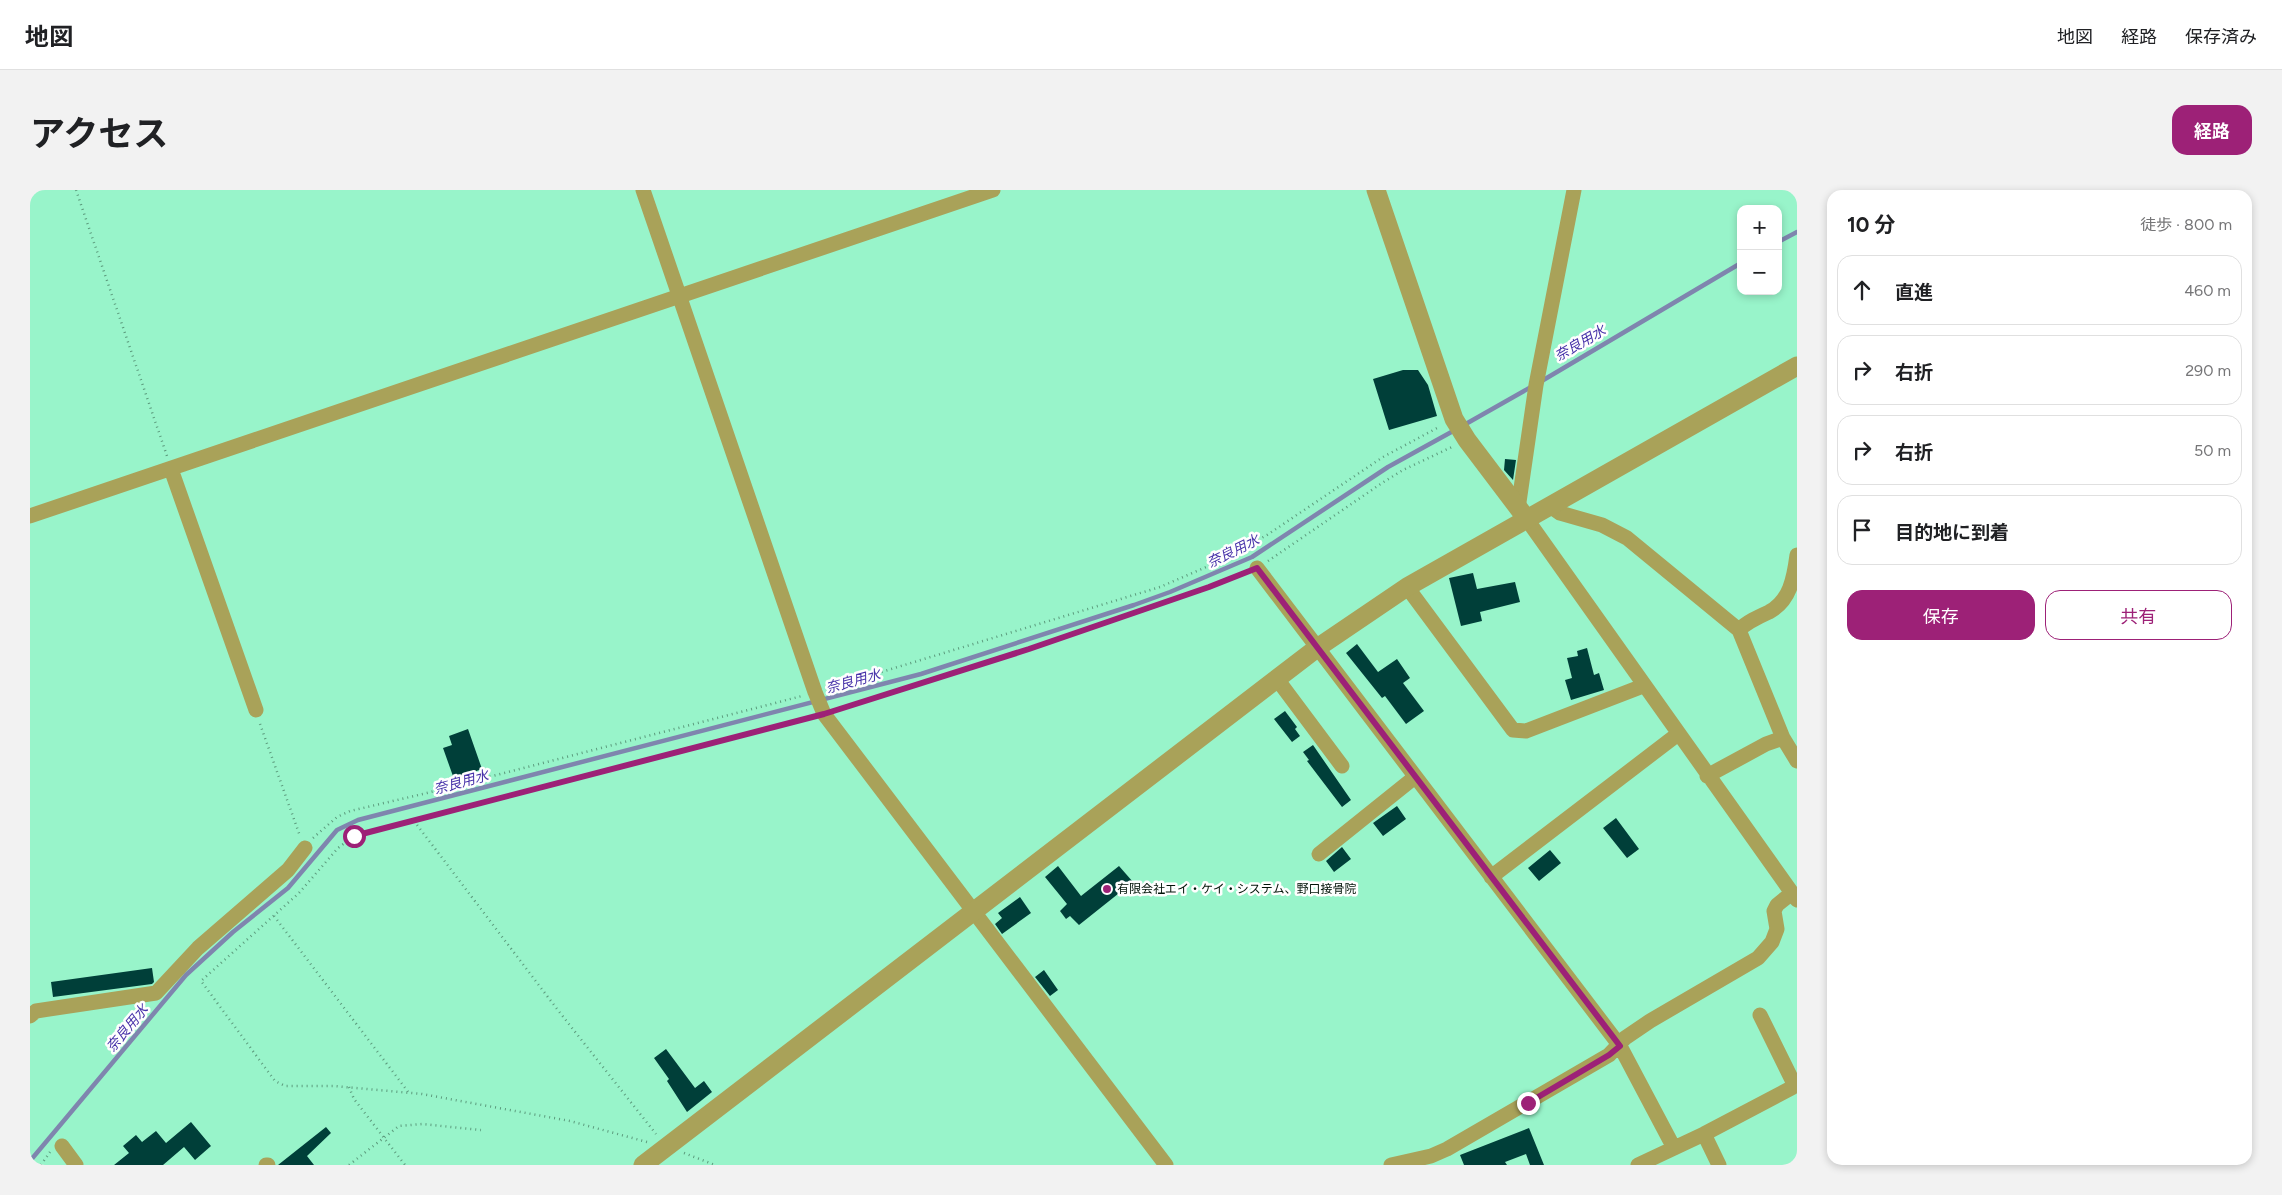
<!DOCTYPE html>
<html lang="ja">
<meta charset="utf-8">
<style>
body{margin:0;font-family:Figtree,"Noto Sans JP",sans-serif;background:#f2f2f2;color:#202124}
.controls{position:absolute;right:15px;top:15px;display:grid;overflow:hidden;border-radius:10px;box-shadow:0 2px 8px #0003}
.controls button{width:45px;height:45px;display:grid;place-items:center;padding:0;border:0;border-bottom:1px solid #e0e0e0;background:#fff;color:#202124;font:25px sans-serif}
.stop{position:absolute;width:15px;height:15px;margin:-11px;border:4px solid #9d2177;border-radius:50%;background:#fff}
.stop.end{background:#9d2177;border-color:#fff;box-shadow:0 1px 5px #0008}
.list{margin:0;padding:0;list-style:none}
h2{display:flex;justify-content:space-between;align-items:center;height:65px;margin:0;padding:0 20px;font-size:21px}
h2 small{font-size:16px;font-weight:400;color:#757577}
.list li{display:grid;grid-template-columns:32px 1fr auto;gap:15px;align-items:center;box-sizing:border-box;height:70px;margin:0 10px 10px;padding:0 10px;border:1px solid #e0e0e0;border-radius:15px}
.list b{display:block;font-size:19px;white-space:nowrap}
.list em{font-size:16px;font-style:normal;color:#757577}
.actions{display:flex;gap:10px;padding:15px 20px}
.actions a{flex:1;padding:11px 0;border:1px solid #9d2177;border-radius:15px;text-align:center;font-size:18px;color:#9d2177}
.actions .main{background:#9d2177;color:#fff}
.icon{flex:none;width:28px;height:28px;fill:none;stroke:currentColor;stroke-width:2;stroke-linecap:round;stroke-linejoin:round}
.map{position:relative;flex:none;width:1767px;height:975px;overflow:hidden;border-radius:15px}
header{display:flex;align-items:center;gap:30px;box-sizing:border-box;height:70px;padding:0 25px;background:#fff;border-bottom:1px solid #e0e0e0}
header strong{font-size:24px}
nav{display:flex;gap:28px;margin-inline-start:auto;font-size:18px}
.intro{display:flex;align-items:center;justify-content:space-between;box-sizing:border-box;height:120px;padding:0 30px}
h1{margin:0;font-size:35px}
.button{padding:12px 22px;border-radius:15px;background:#9d2177;color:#fff;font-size:18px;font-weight:700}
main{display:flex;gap:30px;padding:0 30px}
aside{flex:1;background:#fff;border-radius:15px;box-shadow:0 2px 8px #0003}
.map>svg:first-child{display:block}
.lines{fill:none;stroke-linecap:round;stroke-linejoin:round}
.stream{stroke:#7f85ae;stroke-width:4.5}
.building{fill:#003f39}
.path{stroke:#5c9b7d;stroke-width:2.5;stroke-dasharray:1 4;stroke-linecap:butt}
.minor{stroke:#a9a259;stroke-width:15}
.tertiary{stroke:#a9a259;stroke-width:19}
.route{stroke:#9d2177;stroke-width:6}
.poi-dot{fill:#9d2177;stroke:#fefefe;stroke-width:2}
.labels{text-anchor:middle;stroke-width:5;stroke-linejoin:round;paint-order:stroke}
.poi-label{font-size:12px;fill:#001207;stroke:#fefefe;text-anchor:start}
.water-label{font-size:14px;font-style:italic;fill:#4732a9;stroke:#fefefe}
</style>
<header>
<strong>地図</strong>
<nav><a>地図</a><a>経路</a><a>保存済み</a></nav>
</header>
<div class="intro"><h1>アクセス</h1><a class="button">経路</a></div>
<main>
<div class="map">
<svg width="1767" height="975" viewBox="0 0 1767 975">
<rect width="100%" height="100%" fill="#98f4ca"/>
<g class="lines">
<path class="stream" d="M1748,52L1767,42
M1510,192L1711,73
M1434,235L1501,197
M0,971L156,785L203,742L258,698L307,640L328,630L891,484L1104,415L1140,402L1222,367L1358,277L1425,240"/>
</g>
<path class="building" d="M1373,180H1388L1398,195L1407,226L1359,240L1343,189Z
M1475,269L1486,270L1483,290L1474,280Z
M1443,383L1447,399L1485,392L1490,412L1450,422L1452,431L1431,436L1419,388Z
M1327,454L1348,482L1367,469L1380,488L1373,493L1394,521L1376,534L1355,506L1352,508L1316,463Z
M1557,458L1564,485L1569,483L1574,500L1541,510L1535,490L1542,488L1537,468L1548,466L1547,461Z
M1255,521L1267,537L1265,539L1270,546L1262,552L1244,529Z
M438,539L452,579L424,589L413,558L422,555L419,546Z
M1283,555L1321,610L1312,617L1277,571L1279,570L1273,562Z
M1367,616L1376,629L1353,646L1343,633Z
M1586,628L1609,659L1597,668L1573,638Z
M1312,657L1321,669L1304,682L1296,671Z
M1520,660L1531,673L1509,691L1498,678Z
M1028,676L1051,706L1089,676L1103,692L1049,735L1040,726L1036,729L1030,721L1037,714L1015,687Z
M990,707L1001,723L972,744L965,734L972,728L968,723Z
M122,778L124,792L122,794L23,807L21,792Z
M1014,780L1028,800L1020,806L1005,787Z
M636,859L665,898L674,891L682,902L657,922L637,891L639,889L624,868Z
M161,932L181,956L165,970L154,957L133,975H84L99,963L93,956L106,945L112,952L126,941L136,953Z
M296,937L301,943L277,966L284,975H248Z
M1499,938L1514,975H1500L1496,964L1475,972L1477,975H1434L1430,965Z"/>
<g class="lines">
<path class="path" d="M46,0L137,266
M1238,371L1352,293L1373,280L1424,256
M799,498L1130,397L1190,371L1237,345L1353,267L1409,237
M808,520C944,474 1082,436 1215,383
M230,534L270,646
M384,631L527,819L626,944
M283,648L307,627L320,621L397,603L772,506
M244,726L379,903
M319,897L324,909L375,975
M617,952L540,931L392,904L304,896H255L245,891L171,791L269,703L308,658L324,646L781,528
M654,963L685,975
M11,975L20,962
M319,975L369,936L392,934L451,940"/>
<path class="minor" d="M613,0L785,502L794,524L1136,975
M141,279L226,520
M1520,316L1530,323L1572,335L1597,348L1709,440L1753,548L1767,571
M1488,319L1506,195L1544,0
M0,326L963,0
M1496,328L1767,710
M1227,378L1590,856L1644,958
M1377,397L1483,540L1496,541L1613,496
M1709,440C1717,432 1728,427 1739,422C1760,411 1764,388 1767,365
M1247,489L1312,576
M1677,586L1736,554L1753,548
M1289,664L1385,587
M1461,687L1648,544
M1730,825L1765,896
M0,826L6,821L126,803L168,758L258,680L275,658
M1674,944L1689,975
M32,956L46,975
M236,975H238
M1361,975L1401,966L1417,959L1579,865L1595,848L1620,831L1728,768L1742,752L1747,739L1744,721L1747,715L1762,703
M1608,975L1674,944L1767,895"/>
<path class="tertiary" d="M1346,0L1424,229L1437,250L1496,328
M613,975L1287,458L1377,397L1767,176"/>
</g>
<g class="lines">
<path class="route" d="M324,646L794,524L999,459L1179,397L1227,378L1590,856L1579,865L1498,913"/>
</g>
<circle class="poi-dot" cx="1077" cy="699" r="5"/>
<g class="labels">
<g class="poi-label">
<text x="1087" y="703">有限会社エイ・ケイ・システム、野口接骨院</text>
</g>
<g class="water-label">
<text transform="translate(1550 153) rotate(-30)" y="5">奈良用水</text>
<text transform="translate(1203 361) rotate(-26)" y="5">奈良用水</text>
<text transform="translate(823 491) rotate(-15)" y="5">奈良用水</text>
<text transform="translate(431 592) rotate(-15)" y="5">奈良用水</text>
<text transform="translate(97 838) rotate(-50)" y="5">奈良用水</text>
</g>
</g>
</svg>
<div class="controls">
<button>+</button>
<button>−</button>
</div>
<div class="stop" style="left:324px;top:646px"></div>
<div class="stop end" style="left:1498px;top:913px"></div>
</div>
<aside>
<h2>10 分<small>徒歩 · 800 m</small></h2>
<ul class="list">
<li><svg class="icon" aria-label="ahead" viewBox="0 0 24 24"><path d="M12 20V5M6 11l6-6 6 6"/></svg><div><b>直進</b></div><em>460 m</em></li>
<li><svg class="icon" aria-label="right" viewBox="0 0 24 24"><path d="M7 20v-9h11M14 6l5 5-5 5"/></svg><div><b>右折</b></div><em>290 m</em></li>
<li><svg class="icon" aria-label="right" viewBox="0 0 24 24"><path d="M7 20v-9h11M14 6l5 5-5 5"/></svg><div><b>右折</b></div><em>50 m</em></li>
<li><svg class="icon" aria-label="arrive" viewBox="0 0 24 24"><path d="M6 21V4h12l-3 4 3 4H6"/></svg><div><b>目的地に到着</b></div></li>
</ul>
<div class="actions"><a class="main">保存</a><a>共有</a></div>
</aside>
</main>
